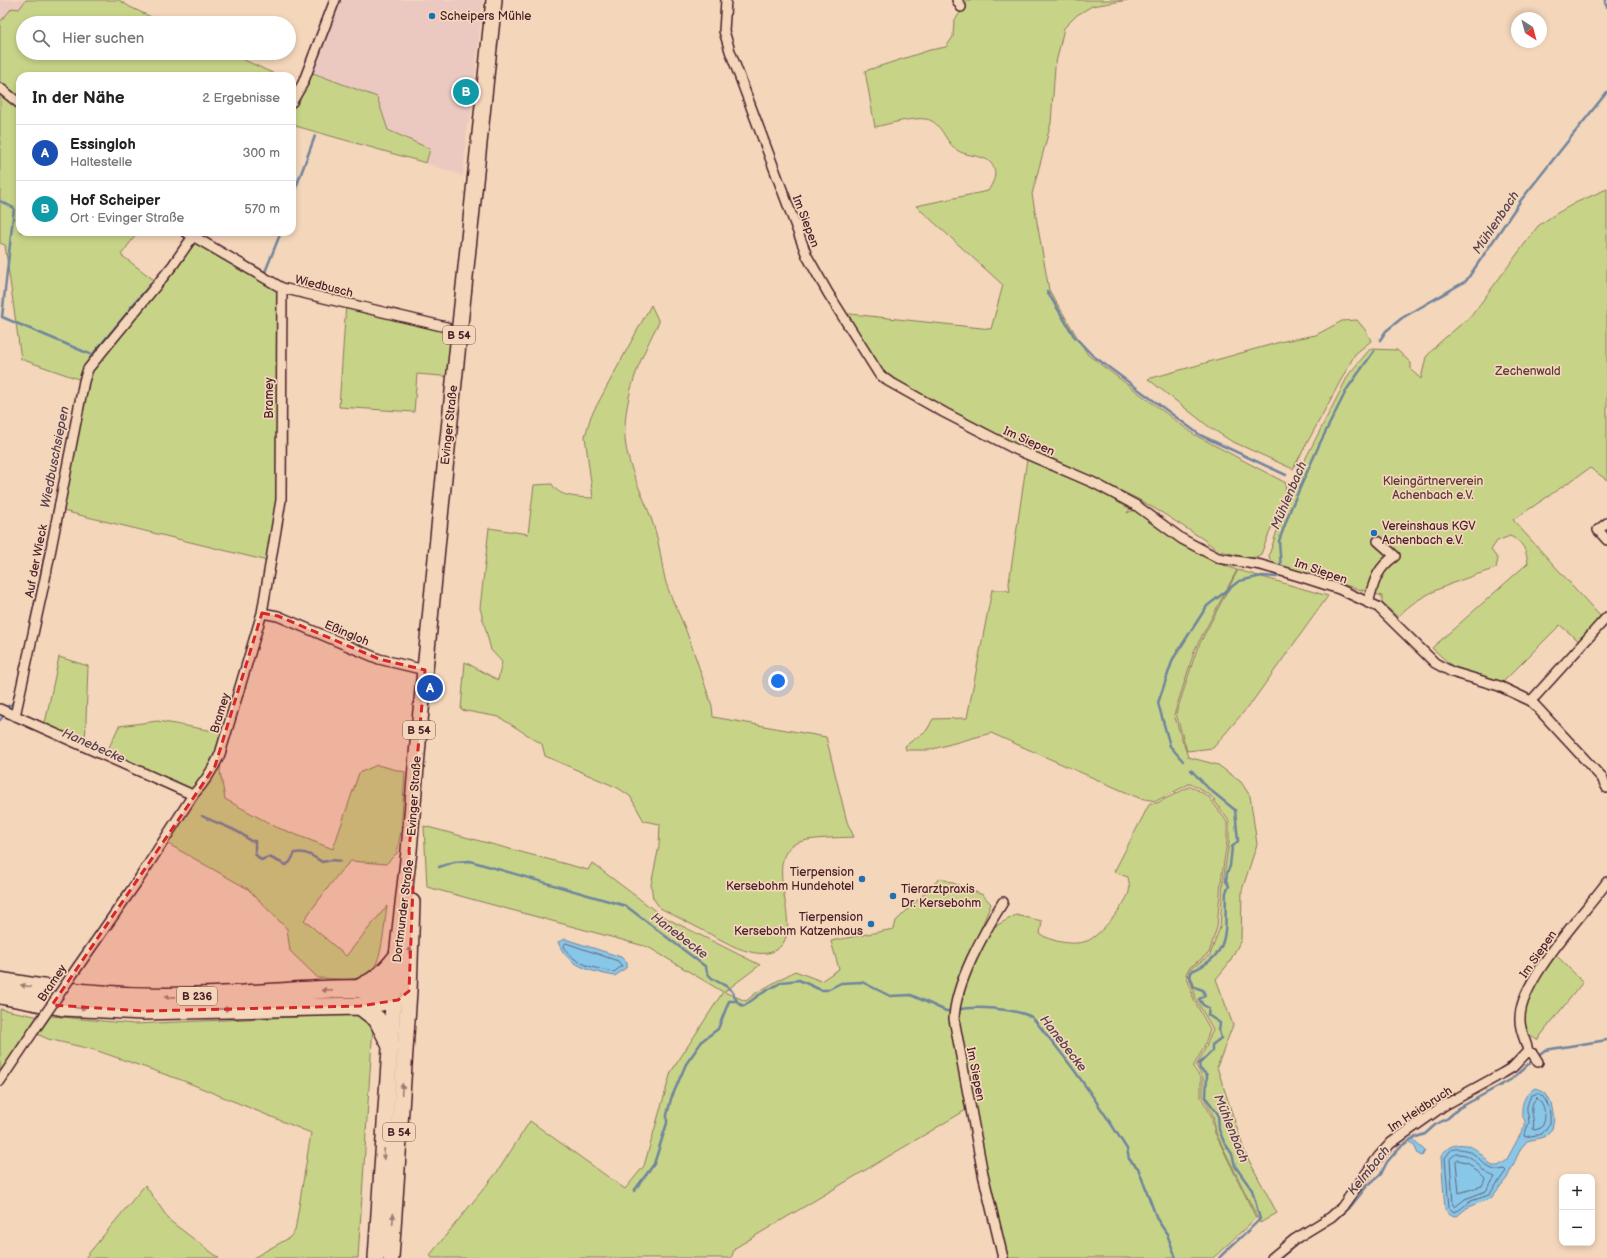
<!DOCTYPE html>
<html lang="de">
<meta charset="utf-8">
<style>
body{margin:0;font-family:"Balsamiq Sans",sans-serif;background:#f2f2f2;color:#222}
.controls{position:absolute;right:12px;bottom:12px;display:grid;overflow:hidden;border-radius:8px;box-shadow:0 2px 6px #0003}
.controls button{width:36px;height:36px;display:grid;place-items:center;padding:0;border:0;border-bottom:1px solid #e0e0e0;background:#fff;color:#222;font:20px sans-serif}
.compass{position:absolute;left:1511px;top:12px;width:36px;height:36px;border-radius:50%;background:#fff;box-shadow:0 2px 6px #0003;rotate:144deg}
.you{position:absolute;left:778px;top:681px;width:14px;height:14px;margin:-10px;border:3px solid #fff;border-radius:50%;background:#1a73e8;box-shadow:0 0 0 6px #1a73e833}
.badge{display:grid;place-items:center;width:26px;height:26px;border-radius:50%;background:#1f6fb2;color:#fff;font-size:13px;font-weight:700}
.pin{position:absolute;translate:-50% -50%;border:2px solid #fff;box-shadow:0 1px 4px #0006}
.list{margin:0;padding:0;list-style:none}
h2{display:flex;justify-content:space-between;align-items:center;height:52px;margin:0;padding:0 16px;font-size:17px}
h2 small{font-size:13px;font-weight:400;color:#767676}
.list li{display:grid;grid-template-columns:26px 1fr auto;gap:12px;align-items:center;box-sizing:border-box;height:56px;padding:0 16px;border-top:1px solid #e0e0e0}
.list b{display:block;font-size:15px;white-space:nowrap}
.list p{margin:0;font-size:13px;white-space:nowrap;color:#767676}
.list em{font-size:13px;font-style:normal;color:#767676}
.icon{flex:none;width:22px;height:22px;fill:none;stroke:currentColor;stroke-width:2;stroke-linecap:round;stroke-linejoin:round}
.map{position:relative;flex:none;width:1607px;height:1258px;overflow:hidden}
.search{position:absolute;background:#fff;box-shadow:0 2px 6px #0003;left:16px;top:16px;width:280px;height:44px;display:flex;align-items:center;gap:10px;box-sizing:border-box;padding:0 14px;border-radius:22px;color:#767676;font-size:15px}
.panel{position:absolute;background:#fff;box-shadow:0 2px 6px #0003;left:16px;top:72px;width:280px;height:164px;border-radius:12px}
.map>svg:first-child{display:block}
.built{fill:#ebc9c1}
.green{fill:#c7d488;stroke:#887a5a}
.water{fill:#89c7e9;stroke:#70849d}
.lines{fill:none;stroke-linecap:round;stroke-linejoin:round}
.shore{stroke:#636277;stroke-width:1}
.stream{stroke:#70849d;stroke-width:2.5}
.street-casing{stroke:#4a1f2b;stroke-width:12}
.primary-casing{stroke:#4a1f2b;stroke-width:18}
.highway-casing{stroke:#4a1f2b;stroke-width:20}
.street{stroke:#f4d6ba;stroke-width:9}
.primary{stroke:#f4d6ba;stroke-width:15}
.highway{stroke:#f4d6ba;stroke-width:17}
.street-bridge-casing{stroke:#4a1f2b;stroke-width:12;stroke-linecap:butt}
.street-bridge{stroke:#f4d6ba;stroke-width:9}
.oneway{fill:#9f7a72}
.marked{fill:#d62828;fill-opacity:0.2;stroke:#d62828;stroke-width:3;stroke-dasharray:8 5;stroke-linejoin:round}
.poi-dot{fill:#1f6fb2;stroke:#f4d6ba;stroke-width:1.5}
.labels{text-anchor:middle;stroke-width:3.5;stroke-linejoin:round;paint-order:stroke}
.shield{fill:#f4d6ba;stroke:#7d5656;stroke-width:1}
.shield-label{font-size:11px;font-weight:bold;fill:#4a1f2b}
.poi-label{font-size:12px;fill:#4a1f2b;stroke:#f4d6ba;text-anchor:start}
.street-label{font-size:12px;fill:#4a1f2b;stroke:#f4d6ba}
.park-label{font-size:12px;fill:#5d3a39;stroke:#f4d6ba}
.water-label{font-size:13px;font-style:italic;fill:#574151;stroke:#f4d6ba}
</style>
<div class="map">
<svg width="1607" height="1258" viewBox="0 0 1607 1258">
<rect width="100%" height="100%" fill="#f4d6ba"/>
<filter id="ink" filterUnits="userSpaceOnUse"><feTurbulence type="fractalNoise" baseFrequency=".025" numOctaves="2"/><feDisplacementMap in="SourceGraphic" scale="8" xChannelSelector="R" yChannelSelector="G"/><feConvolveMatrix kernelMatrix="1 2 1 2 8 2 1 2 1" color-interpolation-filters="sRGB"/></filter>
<g filter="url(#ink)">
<path class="built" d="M0,0H26L19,9L0,22Z
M340,0H483L470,121L467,125L463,176L426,163L430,149L388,130L377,97L313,73Z"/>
<path class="green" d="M26,0H119L130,7L164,23H23V53H229L279,76H20V232H138L121,255L158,283L192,236L282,288L281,500L272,562L59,510L84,381L21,359L5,245L0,243V22L12,8L19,9Z
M967,0H1128L1092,6L1077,15L1064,28L1055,67L1051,123L1032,194L1049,290L1088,355L1195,435L1286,483L1285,493L1261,554L1256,557L1248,558L1217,550L1203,539L1164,514L1136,498L1047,456L1028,451L890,380L878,370L841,313L991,329L1003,285L916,206L988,191C992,184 997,177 994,168C988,153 968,158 957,150C945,142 941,121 926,119C913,117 888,124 875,127L865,71L930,50L946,47L953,37L954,21L966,5Z
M313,73L377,97L388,130L430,149L426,163L292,125V109Z
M1607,189V480L1590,468L1513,520L1600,616L1580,642L1560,625L1502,683L1452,666L1432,648L1528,563C1526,549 1523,542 1510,536L1497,541L1491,550L1498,559L1496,568C1465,579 1420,591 1398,617L1382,603V596L1280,566L1270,560L1269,555L1293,483L1349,374L1370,349L1397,350L1411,363V370L1421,379L1426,357L1439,343L1472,315L1538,226L1554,215L1575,203Z
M346,304L458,328L454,377L417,374L414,412L339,407Z
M651,305L659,322C642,354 627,389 625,425C622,460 643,492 653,524C660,543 661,564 666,583C671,599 679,613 685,628C695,654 703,680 712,706L713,717L826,737L847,822L854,837C840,838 801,837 791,846C763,870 810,937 772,952C759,956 745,951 733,946L660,908L653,898L651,885L659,846L660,824L644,821L630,796L618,788L545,756L542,744L499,717L461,710L465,662L498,680L502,662L491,650L480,608L489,528L528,534L534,485L552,484C559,498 579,497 593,498L585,436L591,416Z
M1357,320L1366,331L1371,341L1355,354L1293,469L1231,441L1208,426L1148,379L1284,341L1316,335L1342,321Z
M1031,458L1097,487L1129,505L1130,509L1127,513L1134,510L1179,543L1213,561L1237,570L1195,649L1174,715L1188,757L1218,765L1241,782L1250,796L1257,844L1242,890L1241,940L1229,963L1216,979L1233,1025L1217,1067L1245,1153L1277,1213L1260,1223L1216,1133L1213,1115L1203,1096V1078L1196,1066L1206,1047L1213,1029L1196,1000L1188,973L1190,969L1210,955L1220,927L1223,881L1229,842V821L1211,796L1191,783L1156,801L1139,798L991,733L929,750H906L905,746L927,730L933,719L967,718L992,590H1007L1010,593L1009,583L1027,459Z
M1238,570L1328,596L1252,702L1213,748L1187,751L1176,714L1197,649Z
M59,657L88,666L85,747L44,728Z
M158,721L225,733L220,771L225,799L276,827L333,849L359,773L377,765L405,772L401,831L397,853L386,864L351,861L339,873L304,920L346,956L387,906C384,923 383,965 368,974C355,983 333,978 318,978L290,951L287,929L248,889L163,841L193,795L105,756L119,726Z
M1191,786L1209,797L1227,822V842L1221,881L1217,927L1209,953L1189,968L1186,974L1194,1000L1210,1029L1204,1047L1193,1067L1201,1078V1097L1211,1115L1215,1133L1256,1218L1213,1258H1007L978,1128L957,1015L960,1002L972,968L990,929L1016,915L1042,921L1040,934C1052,942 1074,946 1087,941C1099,937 1126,904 1129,892C1130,888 1129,882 1128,877L1114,872L1150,803H1157Z
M424,826L588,870L592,863L662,916L760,965L724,992L746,1001L756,993L795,971L821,981L839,969L831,941L894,929L896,921L940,878L983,895L991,904L953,996L950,1017L966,1110L735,1248L731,1258H432L430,1255L498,1171L530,1121L625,1189L644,1166L671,1072L723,992L648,947L427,887Z
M1556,955L1583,982L1537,1040C1534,1038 1529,1036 1527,1033C1511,1012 1545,972 1556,955Z
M0,1009L40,1017L3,1072L0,1071Z
M339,1015L366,1016L373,1025L358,1258H253L289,1238L295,1231L311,1133L184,1081L95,1050L48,1039L37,1034L51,1016L134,1024Z
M145,1185L170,1221L219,1258H85Z"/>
<path class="water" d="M565,939L621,957L627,963V967L615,976C592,972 567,966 558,942Z
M1537,1088L1546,1094L1551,1103L1554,1118L1552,1129L1544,1137L1527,1141L1521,1148L1507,1178L1491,1198L1468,1207L1457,1216L1450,1215L1445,1209L1441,1156C1449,1142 1467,1141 1479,1152C1484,1156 1487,1161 1492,1166H1498L1506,1161L1525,1126C1526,1120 1523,1119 1522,1114C1521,1103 1526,1091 1537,1088Z
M1413,1138L1415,1142L1425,1151L1422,1156L1418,1154L1414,1145L1409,1141Z"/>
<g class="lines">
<path class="shore" d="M566,943L618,961L622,966L614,972C597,969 571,964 564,946Z
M1538,1093C1548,1098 1551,1112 1550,1123L1542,1134L1525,1137L1524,1135L1529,1123C1529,1111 1523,1111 1531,1096Z
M1537,1098C1545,1105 1548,1119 1541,1128L1535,1130L1533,1129C1536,1118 1526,1106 1537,1098Z
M1455,1149C1482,1147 1482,1176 1504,1169L1506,1171L1489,1195L1471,1201L1459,1210L1454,1212L1449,1208L1445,1158L1451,1150Z
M1456,1154C1471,1153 1475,1162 1484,1171C1488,1175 1492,1175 1495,1177L1486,1191L1465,1199L1455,1207L1453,1205L1450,1159Z
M1458,1160L1469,1163L1485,1179L1482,1186L1459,1193L1456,1162Z"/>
<path class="stream" d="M1606,0L1605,3L1607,7
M292,198L315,136
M0,201L14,208L2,317L92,355
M243,260L265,272L281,232
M1047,291L1074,336L1092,355L1200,435L1286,475
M131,307L157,277
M1380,340L1386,331L1402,318L1466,281L1521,200L1607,92
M88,363L92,355L127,313
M47,547L56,499
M1281,569L1279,541L1291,508L1320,443L1347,389L1374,351
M40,578L45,553
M29,630L39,583
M6,707L12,704L14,701
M0,720L4,715L6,716
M1183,761L1170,746L1158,703L1173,659L1207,606L1239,581L1262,576L1277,577L1279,573
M1191,770L1209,789L1235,810L1238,841L1232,847L1230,866L1227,873L1226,881L1229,886L1226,892C1224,929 1233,954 1192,971L1190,976L1194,987L1203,990L1205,996L1199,999L1203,1005L1209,1008L1208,1015L1220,1023L1219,1031L1221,1038L1212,1045V1051L1199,1064L1200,1069L1207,1075L1206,1098L1218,1114L1219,1130L1224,1142L1232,1154L1235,1166L1252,1190L1260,1219C1247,1233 1232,1244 1219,1258
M202,816C215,823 241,830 250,841H255V854L261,860L269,857L286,865L290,862L295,853C306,851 313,856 322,862L332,860L341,861
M439,867L454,862L470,861L626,906L706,967C707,981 722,981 731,990C737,997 734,1003 744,1006L759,995L782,982L799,980L821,990H827L841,983L862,982L890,996L911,995L946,1011H952
M957,1010C975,1005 1012,1009 1030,1016C1035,1019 1040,1027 1044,1032C1075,1068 1102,1109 1127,1149L1129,1159L1138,1168L1157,1219L1167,1234L1176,1258
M1537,1056L1545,1050L1607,1040
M634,1191L654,1164L667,1123V1115L671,1099L686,1064L703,1040L718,1029L729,1001H735
M1341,1214L1351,1206L1367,1186L1381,1174L1387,1162L1400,1147L1413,1138L1425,1134L1435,1125L1448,1118L1459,1108L1512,1079L1533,1060
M1280,1258L1303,1239"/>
<g class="street-casing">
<path id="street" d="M726,0L724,31L730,51L807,256L828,293L879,374L888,381L945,413L1013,448L1094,483L1137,506L1182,539L1218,558L1261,565L1305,578L1339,589L1378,607L1435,663L1452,672L1499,686L1531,701L1602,778L1607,788
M957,0L961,7
M0,88L20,104
M292,102L303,83L335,0
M186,232L282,288L446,327
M1607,523L1598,530L1607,540
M1368,603C1374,582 1376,569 1395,556L1378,541
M262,613L278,616L379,659L425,670
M1531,701L1607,617
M0,709L193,795
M15,716L45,579L84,381L88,369L173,265L196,232
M79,965L139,879L193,795C204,783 213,770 220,754L262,613L281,500L282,288
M1528,1051C1526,1040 1519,1030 1520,1018C1520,980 1584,914 1607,882
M1528,1051L1533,1054L1538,1062
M0,1081L33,1032
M1003,1258L983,1174L954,1019C955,984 984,932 1003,902
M1272,1258L1295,1239L1331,1217L1342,1207L1379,1156L1391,1143L1443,1106L1503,1073L1513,1067L1528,1051"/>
</g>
<g class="primary-casing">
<path id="primary" d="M376,1258L395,974L409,851L419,731L443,487L494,0
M391,1258L409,991L412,902"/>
</g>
<g class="highway-casing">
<path id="highway" d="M0,981C65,993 128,998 194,996C260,995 328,986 394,989
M361,987C377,980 386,971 397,957
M0,995L63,1007L143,1011L360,1006L393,1000
M360,1006L377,1019L391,1046"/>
</g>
<use href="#street" class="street"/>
<use href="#primary" class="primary"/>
<use href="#highway" class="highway"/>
<g class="street-bridge-casing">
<path id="street-bridge" d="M33,1032L79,965"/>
</g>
<use href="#street-bridge" class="street-bridge"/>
</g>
<defs><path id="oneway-solid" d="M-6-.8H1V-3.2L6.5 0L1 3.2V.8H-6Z"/></defs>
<g class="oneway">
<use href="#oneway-solid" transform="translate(410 952) rotate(-87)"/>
<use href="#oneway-solid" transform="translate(26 986) rotate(-170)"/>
<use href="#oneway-solid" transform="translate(327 990) rotate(177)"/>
<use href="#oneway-solid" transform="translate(170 997) rotate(179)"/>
<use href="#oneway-solid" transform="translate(80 1008) rotate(5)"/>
<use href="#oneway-solid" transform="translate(224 1009) rotate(-1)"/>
<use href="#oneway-solid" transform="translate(402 1089) rotate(-86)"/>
<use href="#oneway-solid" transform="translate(384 1154) rotate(93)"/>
<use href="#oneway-solid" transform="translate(393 1219) rotate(-86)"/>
</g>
</g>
<path class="marked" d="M262,613L278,616L379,659L425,670L409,851L413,886L409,991L398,1000L360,1006L143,1011L52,1005L215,766Z"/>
<g class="poi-dot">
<circle cx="432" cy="16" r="4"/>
<circle cx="1374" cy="533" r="4"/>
<circle cx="862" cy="879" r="4"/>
<circle cx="893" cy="896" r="4"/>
<circle cx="871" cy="924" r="4"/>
</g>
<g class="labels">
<g class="shield">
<rect x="443" y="326" width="32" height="18" rx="3"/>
<rect x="403" y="721" width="32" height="18" rx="3"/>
<rect x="177" y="987" width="40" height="18" rx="3"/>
<rect x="383" y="1123" width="32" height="18" rx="3"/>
</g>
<g class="shield-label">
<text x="459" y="339">B 54</text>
<text x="419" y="734">B 54</text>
<text x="197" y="1000">B 236</text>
<text x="399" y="1136">B 54</text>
</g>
<g class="poi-label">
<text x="440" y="20">Scheipers Mühle</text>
<text x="1382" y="530">Vereinshaus KGV<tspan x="1382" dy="14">Achenbach e.V.</tspan></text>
<text x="854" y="876" text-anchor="end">Tierpension<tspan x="854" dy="14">Kersebohm Hundehotel</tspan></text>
<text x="901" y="893">Tierarztpraxis<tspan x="901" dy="14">Dr. Kersebohm</tspan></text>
<text x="863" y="921" text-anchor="end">Tierpension<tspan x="863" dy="14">Kersebohm Katzenhaus</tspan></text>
</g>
<g class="street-label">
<text transform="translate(806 221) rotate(69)" y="4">Im Siepen</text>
<text transform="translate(324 286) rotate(14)" y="4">Wiedbusch</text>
<text transform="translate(269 398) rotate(-90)" y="4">Bramey</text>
<text transform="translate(449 425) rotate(-84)" y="4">Evinger Straße</text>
<text transform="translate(1029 441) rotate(24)" y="4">Im Siepen</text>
<text transform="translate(36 561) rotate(-79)" y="4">Auf der Wieck</text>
<text transform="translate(1321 571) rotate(19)" y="4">Im Siepen</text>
<text transform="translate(347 633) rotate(23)" y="4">Eßingloh</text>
<text transform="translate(220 713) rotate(-73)" y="4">Bramey</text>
<text transform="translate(414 796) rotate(-86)" y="4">Evinger Straße</text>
<text transform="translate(403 911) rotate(-83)" y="4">Dortmunder Straße</text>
<text transform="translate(1538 954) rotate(-55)" y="4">Im Siepen</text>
<text transform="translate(52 983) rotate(-56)" y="4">Bramey</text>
<text transform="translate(976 1074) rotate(79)" y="4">Im Siepen</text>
<text transform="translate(1420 1109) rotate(-33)" y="4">Im Heidbruch</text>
</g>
<g class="park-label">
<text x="1528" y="375">Zechenwald</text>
<text x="1433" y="485">Kleingärtnerverein<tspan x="1433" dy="14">Achenbach e.V.</tspan></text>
</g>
<g class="water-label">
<text transform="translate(1495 222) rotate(-56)" y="5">Mühlenbach</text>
<text transform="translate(54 457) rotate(-79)" y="5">Wiedbuschsiepen</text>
<text transform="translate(1288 495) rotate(-67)" y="5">Mühlenbach</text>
<text transform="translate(94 745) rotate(24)" y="5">Hanebecke</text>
<text transform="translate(680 935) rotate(37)" y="5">Hanebecke</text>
<text transform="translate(1064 1043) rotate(52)" y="5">Hanebecke</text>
<text transform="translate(1232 1128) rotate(68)" y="5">Mühlenbach</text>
<text transform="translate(1368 1170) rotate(-51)" y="5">Kelmbach</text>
</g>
</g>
</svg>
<div class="controls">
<button>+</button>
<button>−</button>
</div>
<svg class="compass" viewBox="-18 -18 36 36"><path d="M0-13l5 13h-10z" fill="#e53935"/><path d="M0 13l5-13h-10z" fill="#767676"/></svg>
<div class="you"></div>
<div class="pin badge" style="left:430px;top:688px;background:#1a4fb4">A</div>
<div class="pin badge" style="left:466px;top:92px;background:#0f9aa8">B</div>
<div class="search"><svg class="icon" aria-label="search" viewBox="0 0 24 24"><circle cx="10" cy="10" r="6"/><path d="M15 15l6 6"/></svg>Hier suchen</div>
<section class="panel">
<h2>In der Nähe<small>2 Ergebnisse</small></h2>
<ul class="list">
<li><span class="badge" style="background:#1a4fb4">A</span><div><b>Essingloh</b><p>Haltestelle</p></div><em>300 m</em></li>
<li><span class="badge" style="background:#0f9aa8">B</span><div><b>Hof Scheiper</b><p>Ort · Evinger Straße</p></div><em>570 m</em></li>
</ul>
</section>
</div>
